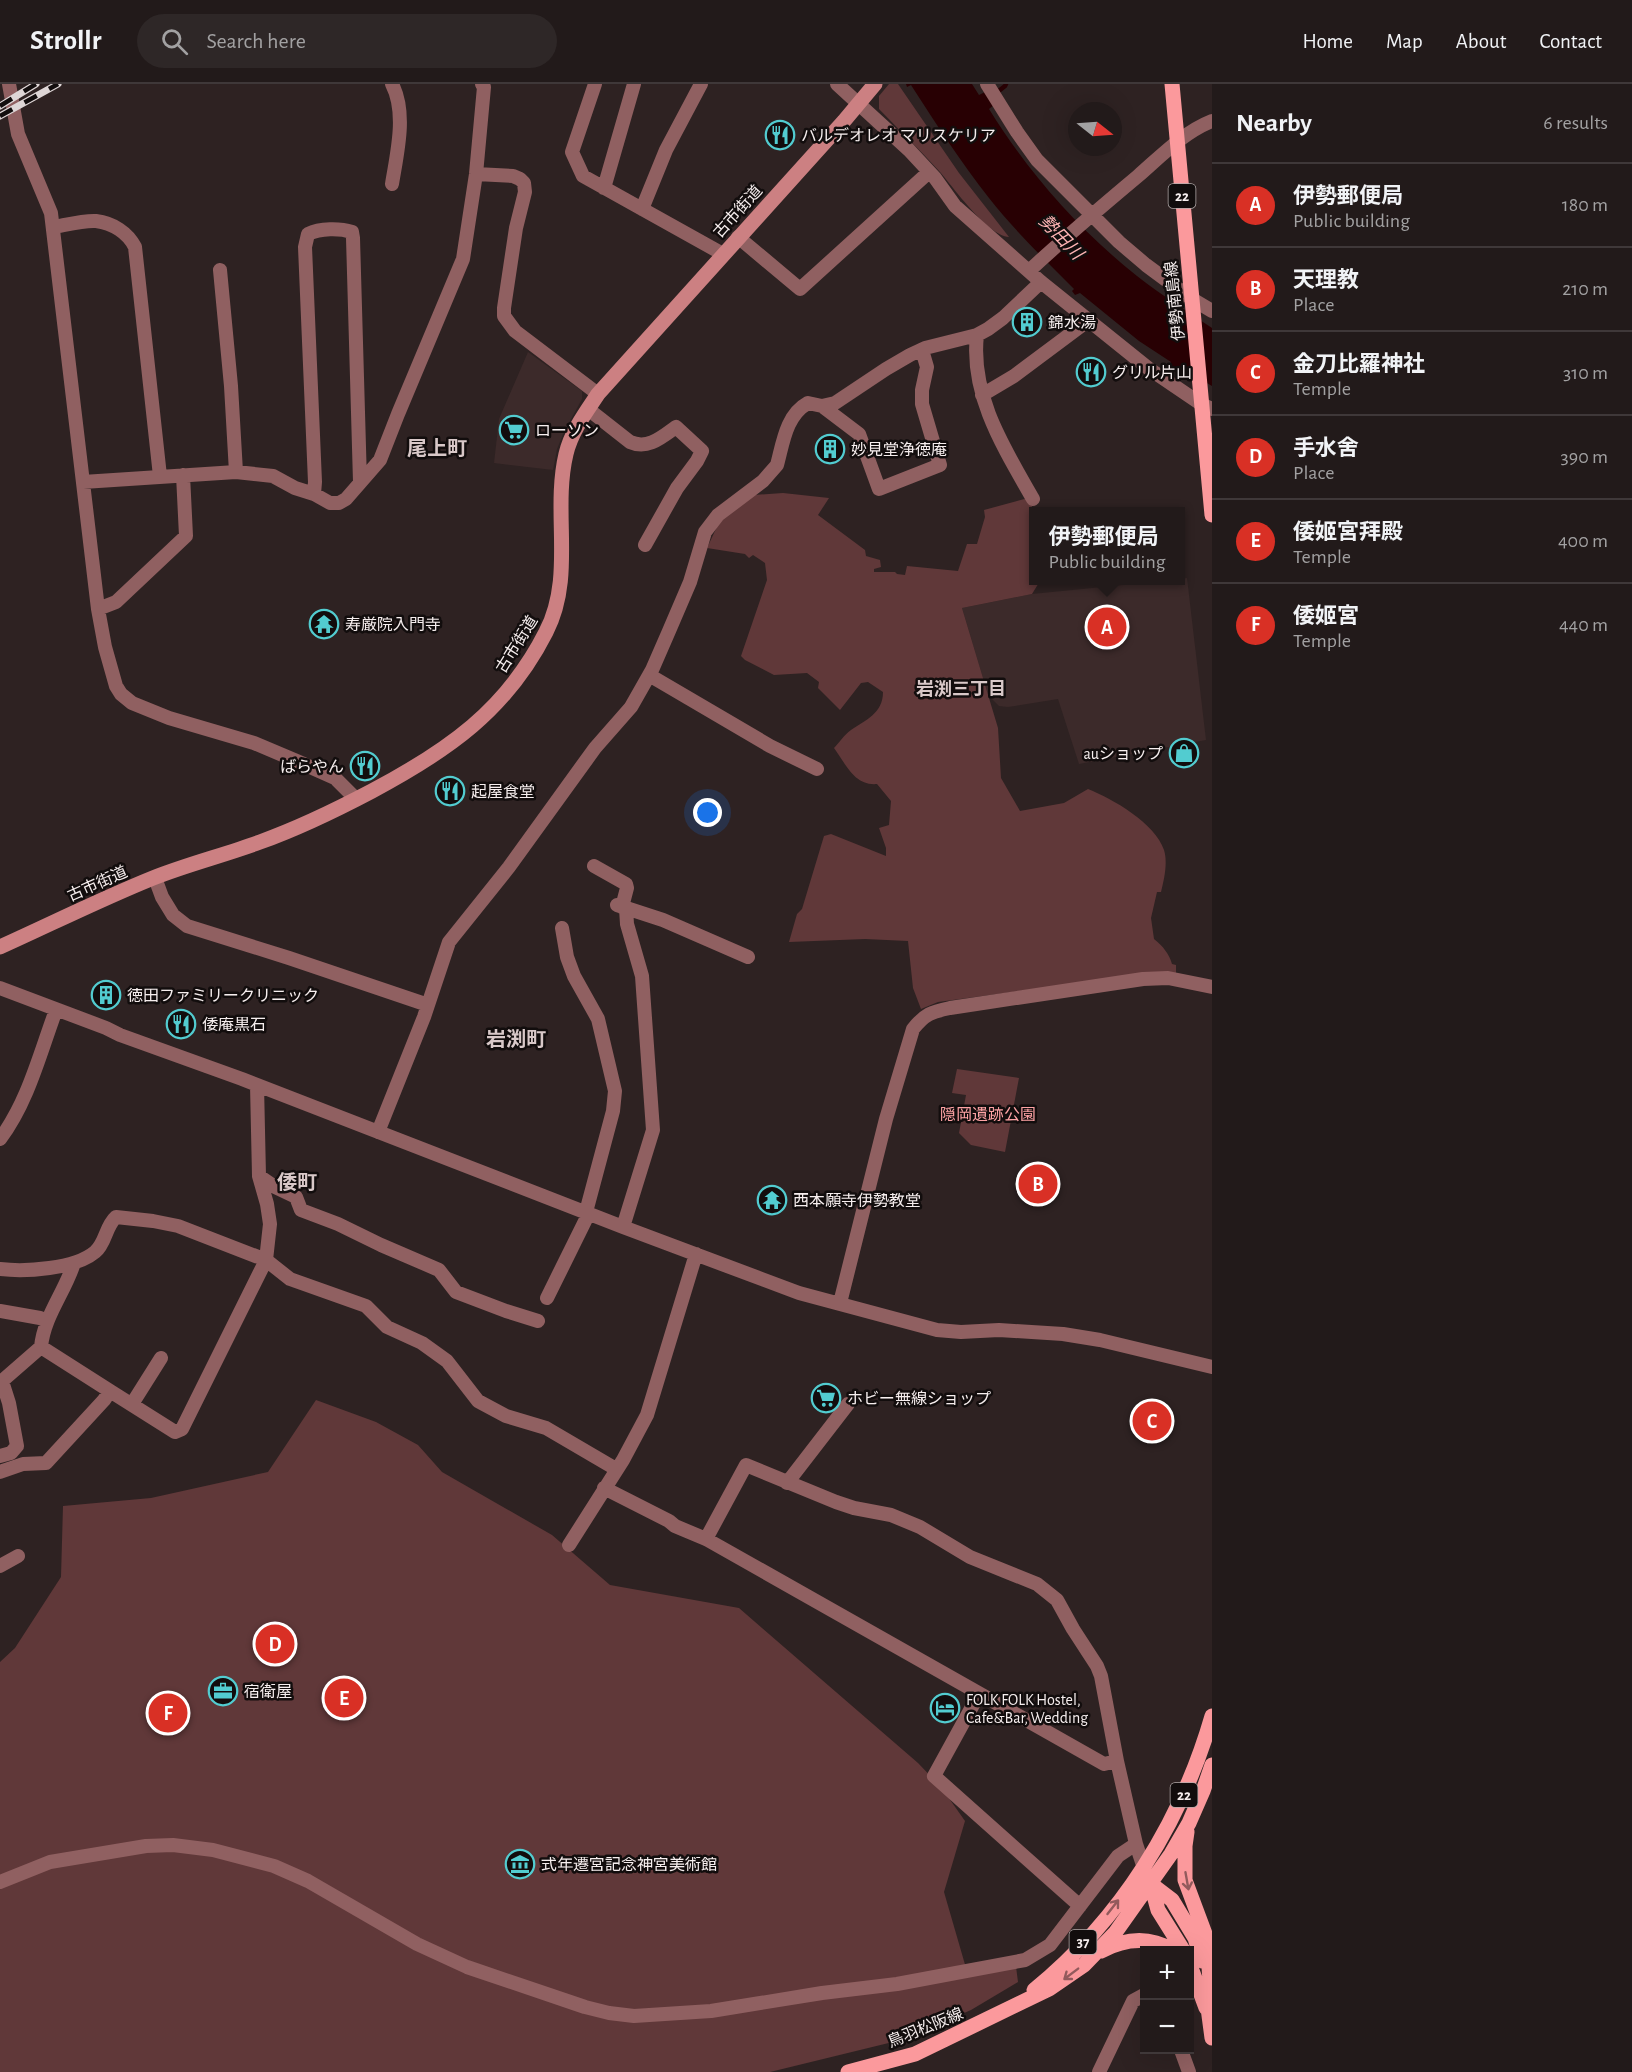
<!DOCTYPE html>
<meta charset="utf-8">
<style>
body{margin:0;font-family:"Alegreya Sans","Noto Sans JP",sans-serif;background:#2e2727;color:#f1f3f6}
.controls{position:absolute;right:18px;bottom:18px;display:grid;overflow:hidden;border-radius:0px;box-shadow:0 6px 24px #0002}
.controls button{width:54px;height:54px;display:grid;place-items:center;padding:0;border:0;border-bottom:2px solid #3f3839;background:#221a1a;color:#f1f3f6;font:30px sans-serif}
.compass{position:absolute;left:1068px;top:18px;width:54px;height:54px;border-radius:50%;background:#221a1a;box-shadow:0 6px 24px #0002;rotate:107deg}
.you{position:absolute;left:708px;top:729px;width:21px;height:21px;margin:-15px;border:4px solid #fff;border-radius:50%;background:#1a73e8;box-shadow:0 0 0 9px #1a73e833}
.badge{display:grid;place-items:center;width:39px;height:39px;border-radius:50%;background:#d93025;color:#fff;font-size:20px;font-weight:700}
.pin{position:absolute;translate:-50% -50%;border:3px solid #fff;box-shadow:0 2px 6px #0006}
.popup{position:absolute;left:1029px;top:423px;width:156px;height:78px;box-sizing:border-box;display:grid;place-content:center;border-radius:0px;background:#221a1a;filter:drop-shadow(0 2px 4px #0005);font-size:20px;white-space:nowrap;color:#a2a1a2}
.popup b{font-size:22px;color:#f1f3f6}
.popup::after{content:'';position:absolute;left:50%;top:100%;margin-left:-12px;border:12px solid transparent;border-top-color:#221a1a}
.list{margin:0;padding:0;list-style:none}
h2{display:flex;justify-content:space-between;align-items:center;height:78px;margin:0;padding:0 24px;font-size:26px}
h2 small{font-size:20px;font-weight:400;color:#a2a1a2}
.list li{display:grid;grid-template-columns:39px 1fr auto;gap:18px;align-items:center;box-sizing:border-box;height:84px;padding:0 24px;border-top:2px solid #3f3839}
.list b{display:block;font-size:22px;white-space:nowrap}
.list p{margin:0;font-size:20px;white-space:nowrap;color:#a2a1a2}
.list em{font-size:20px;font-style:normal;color:#a2a1a2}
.icon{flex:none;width:33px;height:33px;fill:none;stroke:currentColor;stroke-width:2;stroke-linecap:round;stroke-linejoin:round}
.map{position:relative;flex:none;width:1212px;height:1988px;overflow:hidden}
header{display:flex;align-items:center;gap:36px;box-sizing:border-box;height:84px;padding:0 30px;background:#221a1a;border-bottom:2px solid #3f3839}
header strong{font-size:28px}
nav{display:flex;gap:33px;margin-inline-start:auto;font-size:21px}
.search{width:420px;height:54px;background:#2e2727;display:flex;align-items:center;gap:15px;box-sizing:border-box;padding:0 21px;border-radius:33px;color:#a2a1a2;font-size:22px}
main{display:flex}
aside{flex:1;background:#221a1a}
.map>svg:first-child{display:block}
.built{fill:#3c2a2a}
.green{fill:#603839}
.water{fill:#280003}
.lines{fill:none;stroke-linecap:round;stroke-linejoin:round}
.stream{stroke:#280003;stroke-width:4.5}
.street{stroke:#906061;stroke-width:14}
.secondary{stroke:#cc8082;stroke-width:15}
.primary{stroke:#fb999c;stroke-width:15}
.rail-casing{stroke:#ded6d6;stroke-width:7}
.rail{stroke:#120d0d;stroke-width:4.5;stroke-dasharray:14;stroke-linecap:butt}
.oneway{stroke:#925a5c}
.labels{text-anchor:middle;stroke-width:5;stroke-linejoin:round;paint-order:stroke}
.shield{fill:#120d0d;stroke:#b2aaaa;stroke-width:1.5}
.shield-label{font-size:15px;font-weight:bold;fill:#f6eeee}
.poi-label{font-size:16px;fill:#f6eeee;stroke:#120d0d;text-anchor:start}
.street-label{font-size:16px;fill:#f6eeee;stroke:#120d0d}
.park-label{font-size:16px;fill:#fea3a5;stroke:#120d0d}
.water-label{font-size:18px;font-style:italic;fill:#feb4b4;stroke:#120d0d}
.neighbourhood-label{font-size:18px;font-weight:bold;fill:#d8c8c8;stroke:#120d0d}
.quarter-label{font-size:20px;font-weight:bold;fill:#d8c8c8;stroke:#120d0d}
</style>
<header>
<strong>Strollr</strong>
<div class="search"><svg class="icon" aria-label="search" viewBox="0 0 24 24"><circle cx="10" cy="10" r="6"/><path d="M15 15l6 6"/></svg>Search here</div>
<nav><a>Home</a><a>Map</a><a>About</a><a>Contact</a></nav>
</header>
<main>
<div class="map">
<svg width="1212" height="1988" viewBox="0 0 1212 1988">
<rect width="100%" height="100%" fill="#2e2222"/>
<path class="built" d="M528,268L582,307V315L564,348L557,365L553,386L494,379L499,335Z
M1187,494L1206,656L1079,680L1058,615L1008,623L999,622L988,611L962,524L1032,510L1163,497L1180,496L1181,495Z"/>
<path class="green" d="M889,0H898L959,89L1009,153C988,152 953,103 940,88C920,66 899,46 879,25V12Z
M783,409L829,414L818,431L865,466L866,472L880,476L881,483L874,485V488H895L897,490L905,491L907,482L958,487L967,460H977L985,433L984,426L1028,414L1034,427V496L1040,497L1032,510L962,524L998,644L1001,694L1020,727L1064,719L1088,705C1113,715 1155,739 1164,766C1168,779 1164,796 1161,808H1157L1151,834L1154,855C1163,862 1169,870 1172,880L1176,881V889H1152L938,918L921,925L913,904L908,857L865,855L789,858L797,830L802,825L824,752L831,750L886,772V764L879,744L889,741L891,717L877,700C854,702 846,680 834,664C839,659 844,651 851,646C865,636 883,630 883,608L868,598L861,599L840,626L818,604L819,598L807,589L774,591L745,576L741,572L767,496L765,479L753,471L749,474L745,470L707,464L722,432L753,411Z
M957,985L1019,994L1005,1068L971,1061L959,1049L966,1011L952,1009Z
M316,1316L376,1338L418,1361L442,1388L552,1451L610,1501L739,1524L918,1679L941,1703L965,1737L944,1808L966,1884L1015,1875L1018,1898L971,1926L905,1955L770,1988H0V1578L15,1564L61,1493L63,1422L151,1414L268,1388Z"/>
<path class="water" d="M906,0H972L979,11L985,8L994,21L989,25C1028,88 1078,145 1137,192C1161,211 1187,227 1212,244V302L1178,282L1174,287L1168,283L1171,278L1139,257L1080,209L1075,211L1072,207L1074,205C1045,176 1015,147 989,114C961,78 936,40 911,1L907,3Z"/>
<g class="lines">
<path class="stream" d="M995,10L1005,2L1006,0"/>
<path class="street" d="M9,0L18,50L51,129L98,525L105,563L116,602L121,610L132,619L169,634L254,659L299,678L335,694L356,715
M595,0L572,68L583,92L723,170
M837,0L909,66L935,94L955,122L1041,198L1148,284L1201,320L1212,325
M987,0L1017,48L1037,76L1119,158L1146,181L1192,215L1212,227
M476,90L513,92L520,95L524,99L525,108L516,144L504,224V232L515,247L598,310
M392,100C397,69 407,29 392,0
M604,104L634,0
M642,125L666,66L701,0
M53,143C65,141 85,136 96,137C113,139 128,149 135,163L160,392
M738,153L800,205L929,88
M220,186L231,302L236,388
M1029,187C1064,154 1101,123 1138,92C1161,72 1184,48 1212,37
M977,251C970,311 1004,364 1033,415
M982,311L1014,292L1089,236
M822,322L859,350L879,405L940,381L922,320V306L927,283L922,266
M588,325L630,358C648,366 662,353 676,343L702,367L697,377L677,404L645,461
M83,398L236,388L273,392L295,404L314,410L330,419H339L346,415L380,376L398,330L463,175L476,90L484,3L482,0
M314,410L315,398L305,163L308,150C320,144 340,144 352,148L353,154L360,398
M98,525L116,518L186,452L183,391
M649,591L770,662L817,685
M594,782L626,800L627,804L622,823
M155,794L162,813L173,831L187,842L289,874L428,921
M617,821L663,836L748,873
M562,844L567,873L574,892L598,935L615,1007L613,1027L586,1128
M0,904L106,944L120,951L242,995L623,1143L799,1209L937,1246L961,1248L999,1246L1063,1250L1100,1256L1212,1283
M378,1048L424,933L449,858L509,783L595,664L631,623L652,586L669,547L690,498L705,448L718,431L763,397L777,381C783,359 786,331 808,319L822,322L835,319L886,285L910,271L925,264L977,251L988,245L1003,234L1041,198
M0,1055C28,1018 40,969 56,926
M259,1092L275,1103L296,1113L301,1126L338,1140L381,1161L439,1186L456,1208L506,1227L538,1237
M623,1143L653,1046L642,892L627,840L626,824
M0,1185C25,1188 75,1185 95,1168C106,1159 105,1143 116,1133L153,1137L178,1142L266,1176L290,1195L366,1222L387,1243L422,1259L447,1277L478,1317L506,1332L546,1344L616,1385
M547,1214L589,1129
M840,1219L886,1035L913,945C925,930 931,928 950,924L1143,895L1168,894L1212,903
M0,1227L40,1234L47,1237
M41,1263C44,1232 65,1208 74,1179
M132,1320L161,1274
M0,1372L11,1369L17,1362L9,1319L2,1297L41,1263L110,1307
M0,1388L23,1380L46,1379L104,1316L110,1307L175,1348L182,1345L266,1176L270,1140L267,1120L259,1092L257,1001
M787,1399L848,1320
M604,1404L669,1437L675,1442L706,1455L1104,1680L1117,1677L1136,1760L1144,1784
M706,1455L746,1381L836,1418L854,1424L891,1431L920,1443L970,1473L1037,1500L1057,1516L1073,1545L1097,1582L1101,1592L1117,1677
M569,1461L623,1376L647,1331L696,1170
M0,1482L18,1472
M979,1610L934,1692L1080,1822
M0,1798L50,1778L146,1762L173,1761L213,1766L274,1782L308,1797L417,1860L467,1883L585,1923L609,1929L634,1932L711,1927L822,1909L897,1900L1025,1876L1050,1861L1118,1772L1136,1760
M1181,1966L1189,1988
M1099,1988L1133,1917L1144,1911"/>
<path class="secondary" d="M0,863C51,840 101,815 153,794C188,780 225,771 260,758C299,744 336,726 372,707C447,667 506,627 546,548C575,492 552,429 566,370C571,348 586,328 598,310L844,37L875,0"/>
<path class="primary" d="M1172,0L1212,431
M1187,1748L1185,1762V1796L1207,1855L1210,1897L1209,1932
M1150,1797L1158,1826L1183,1866
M1151,1800L1172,1816L1195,1854L1202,1877
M1101,1867C1124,1855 1149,1852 1172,1866
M1190,1881L1206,1924
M1034,1906C1121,1835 1181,1739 1212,1632
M1208,1924L1212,1954
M848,1988L915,1970L1049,1905L1084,1881L1115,1849L1171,1770L1189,1739L1203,1707L1212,1681"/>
<g class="rail-casing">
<path id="rail" d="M0,22L36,0
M0,32L58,0"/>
</g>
<use href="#rail" class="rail"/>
</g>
<defs><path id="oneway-shaft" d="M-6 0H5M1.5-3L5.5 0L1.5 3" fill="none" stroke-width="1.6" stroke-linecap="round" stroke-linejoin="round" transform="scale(1.5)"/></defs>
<g class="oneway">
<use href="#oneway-shaft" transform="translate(1187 1797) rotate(80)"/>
<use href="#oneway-shaft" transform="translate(1113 1823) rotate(-52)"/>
<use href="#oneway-shaft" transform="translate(1071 1890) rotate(143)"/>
</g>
<defs>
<g id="restaurant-ring" transform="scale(1.5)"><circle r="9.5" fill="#120d0d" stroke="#52ccd0" stroke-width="1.5"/><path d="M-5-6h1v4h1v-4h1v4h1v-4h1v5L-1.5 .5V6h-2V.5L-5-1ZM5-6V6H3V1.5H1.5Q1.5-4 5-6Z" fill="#52ccd0"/></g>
<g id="building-ring" transform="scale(1.5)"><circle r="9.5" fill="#120d0d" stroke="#52ccd0" stroke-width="1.5"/><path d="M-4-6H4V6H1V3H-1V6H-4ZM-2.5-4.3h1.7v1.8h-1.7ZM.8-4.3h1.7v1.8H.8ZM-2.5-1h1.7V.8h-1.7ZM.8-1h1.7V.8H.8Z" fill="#52ccd0"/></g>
<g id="supermarket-ring" transform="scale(1.5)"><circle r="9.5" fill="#120d0d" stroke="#52ccd0" stroke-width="1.5"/><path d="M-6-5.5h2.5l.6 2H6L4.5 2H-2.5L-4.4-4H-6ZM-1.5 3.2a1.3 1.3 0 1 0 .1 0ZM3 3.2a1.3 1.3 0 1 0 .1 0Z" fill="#52ccd0"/></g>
<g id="temple-ring" transform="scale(1.5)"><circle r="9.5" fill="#120d0d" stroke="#52ccd0" stroke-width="1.5"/><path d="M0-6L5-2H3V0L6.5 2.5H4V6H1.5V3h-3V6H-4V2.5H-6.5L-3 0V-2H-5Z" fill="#52ccd0"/></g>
<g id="shop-ring" transform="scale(1.5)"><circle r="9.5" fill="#120d0d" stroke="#52ccd0" stroke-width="1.5"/><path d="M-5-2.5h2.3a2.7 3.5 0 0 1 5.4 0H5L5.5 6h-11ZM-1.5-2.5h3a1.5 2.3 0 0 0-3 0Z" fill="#52ccd0"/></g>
<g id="office-ring" transform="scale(1.5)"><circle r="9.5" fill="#120d0d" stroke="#52ccd0" stroke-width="1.5"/><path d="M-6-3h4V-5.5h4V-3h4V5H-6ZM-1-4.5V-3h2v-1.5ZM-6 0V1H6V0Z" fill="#52ccd0"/></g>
<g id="hotel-ring" transform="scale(1.5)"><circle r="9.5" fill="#120d0d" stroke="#52ccd0" stroke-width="1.5"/><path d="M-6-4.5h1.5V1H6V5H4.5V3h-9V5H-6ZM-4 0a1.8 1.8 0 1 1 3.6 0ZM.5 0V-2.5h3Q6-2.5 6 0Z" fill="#52ccd0"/></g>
<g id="museum-ring" transform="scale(1.5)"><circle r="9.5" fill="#120d0d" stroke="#52ccd0" stroke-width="1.5"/><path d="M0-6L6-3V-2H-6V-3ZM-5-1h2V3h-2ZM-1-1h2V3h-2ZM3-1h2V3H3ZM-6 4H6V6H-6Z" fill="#52ccd0"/></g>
</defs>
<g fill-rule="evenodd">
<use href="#restaurant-ring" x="780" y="51"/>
<use href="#building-ring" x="1027" y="238"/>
<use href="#restaurant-ring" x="1091" y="288"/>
<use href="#supermarket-ring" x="514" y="346"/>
<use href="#building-ring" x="830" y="365"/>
<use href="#temple-ring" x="324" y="540"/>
<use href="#shop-ring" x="1184" y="669"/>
<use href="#restaurant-ring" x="365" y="682"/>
<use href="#restaurant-ring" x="450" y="707"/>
<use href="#building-ring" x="106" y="911"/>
<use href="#restaurant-ring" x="181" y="940"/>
<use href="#temple-ring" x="772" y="1116"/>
<use href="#supermarket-ring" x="826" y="1314"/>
<use href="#office-ring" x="223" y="1607"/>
<use href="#hotel-ring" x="945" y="1624"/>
<use href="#museum-ring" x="520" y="1780"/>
</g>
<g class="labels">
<g class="shield">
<rect x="1168.5" y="100" width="27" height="24" rx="4.5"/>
<rect x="1170.5" y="1699" width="27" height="24" rx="4.5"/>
<rect x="1069.5" y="1846" width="27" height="24" rx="4.5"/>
</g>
<g class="shield-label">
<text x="1182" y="117">22</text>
<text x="1184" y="1716">22</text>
<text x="1083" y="1863">37</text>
</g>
<g class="poi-label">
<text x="801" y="57">バルデオレオ マリスケリア</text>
<text x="1048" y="244">錦水湯</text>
<text x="1112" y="294">グリル片山</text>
<text x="535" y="352">ローソン</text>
<text x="851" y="371">妙見堂浄徳庵</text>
<text x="345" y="546">寿厳院入門寺</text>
<text x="1163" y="675" text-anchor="end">auショップ</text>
<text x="344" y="688" text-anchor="end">ばらやん</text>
<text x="471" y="713">起屋食堂</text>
<text x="127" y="917">徳田ファミリークリニック</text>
<text x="202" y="946">倭庵黒石</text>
<text x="793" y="1122">西本願寺伊勢教堂</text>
<text x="847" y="1320">ホビー無線ショップ</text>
<text x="244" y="1613">宿衛屋</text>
<text x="966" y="1621">FOLK FOLK Hostel,<tspan x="966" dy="18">Cafe&amp;Bar, Wedding</tspan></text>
<text x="541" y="1786">式年遷宮記念神宮美術館</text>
</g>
<g class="street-label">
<text transform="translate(737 127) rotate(-48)" y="6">古市街道</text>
<text transform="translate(1174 217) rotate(-96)" y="6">伊勢南島線</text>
<text transform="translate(516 560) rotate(-58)" y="6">古市街道</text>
<text transform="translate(97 799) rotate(-24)" y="6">古市街道</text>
<text transform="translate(925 1943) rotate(-22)" y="6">鳥羽松阪線</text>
</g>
<g class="park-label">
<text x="988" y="1036">隠岡遺跡公園</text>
</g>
<g class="water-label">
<text transform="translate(1061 153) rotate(46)" y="6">勢田川</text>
</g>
<g class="neighbourhood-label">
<text x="961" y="611">岩渕三丁目</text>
</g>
<g class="quarter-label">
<text x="437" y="371">尾上町</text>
<text x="516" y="962">岩渕町</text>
<text x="297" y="1105">倭町</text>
</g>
</g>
</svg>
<div class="controls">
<button>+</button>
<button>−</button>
</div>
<svg class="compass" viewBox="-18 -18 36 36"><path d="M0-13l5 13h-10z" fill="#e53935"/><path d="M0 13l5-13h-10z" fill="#a2a1a2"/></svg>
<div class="you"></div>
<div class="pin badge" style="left:1107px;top:543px">A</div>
<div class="popup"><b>伊勢郵便局</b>Public building</div>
<div class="pin badge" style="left:1038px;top:1100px">B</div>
<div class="pin badge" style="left:1152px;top:1337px">C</div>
<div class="pin badge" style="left:275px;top:1560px">D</div>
<div class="pin badge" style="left:344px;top:1614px">E</div>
<div class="pin badge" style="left:168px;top:1629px">F</div>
</div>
<aside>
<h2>Nearby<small>6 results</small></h2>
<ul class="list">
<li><span class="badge">A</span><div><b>伊勢郵便局</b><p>Public building</p></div><em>180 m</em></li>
<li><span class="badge">B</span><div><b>天理教</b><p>Place</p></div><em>210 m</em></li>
<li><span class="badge">C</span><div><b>金刀比羅神社</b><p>Temple</p></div><em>310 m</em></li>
<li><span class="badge">D</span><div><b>手水舍</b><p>Place</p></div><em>390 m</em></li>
<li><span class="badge">E</span><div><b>倭姬宮拜殿</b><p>Temple</p></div><em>400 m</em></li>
<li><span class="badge">F</span><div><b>倭姬宮</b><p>Temple</p></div><em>440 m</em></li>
</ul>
</aside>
</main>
